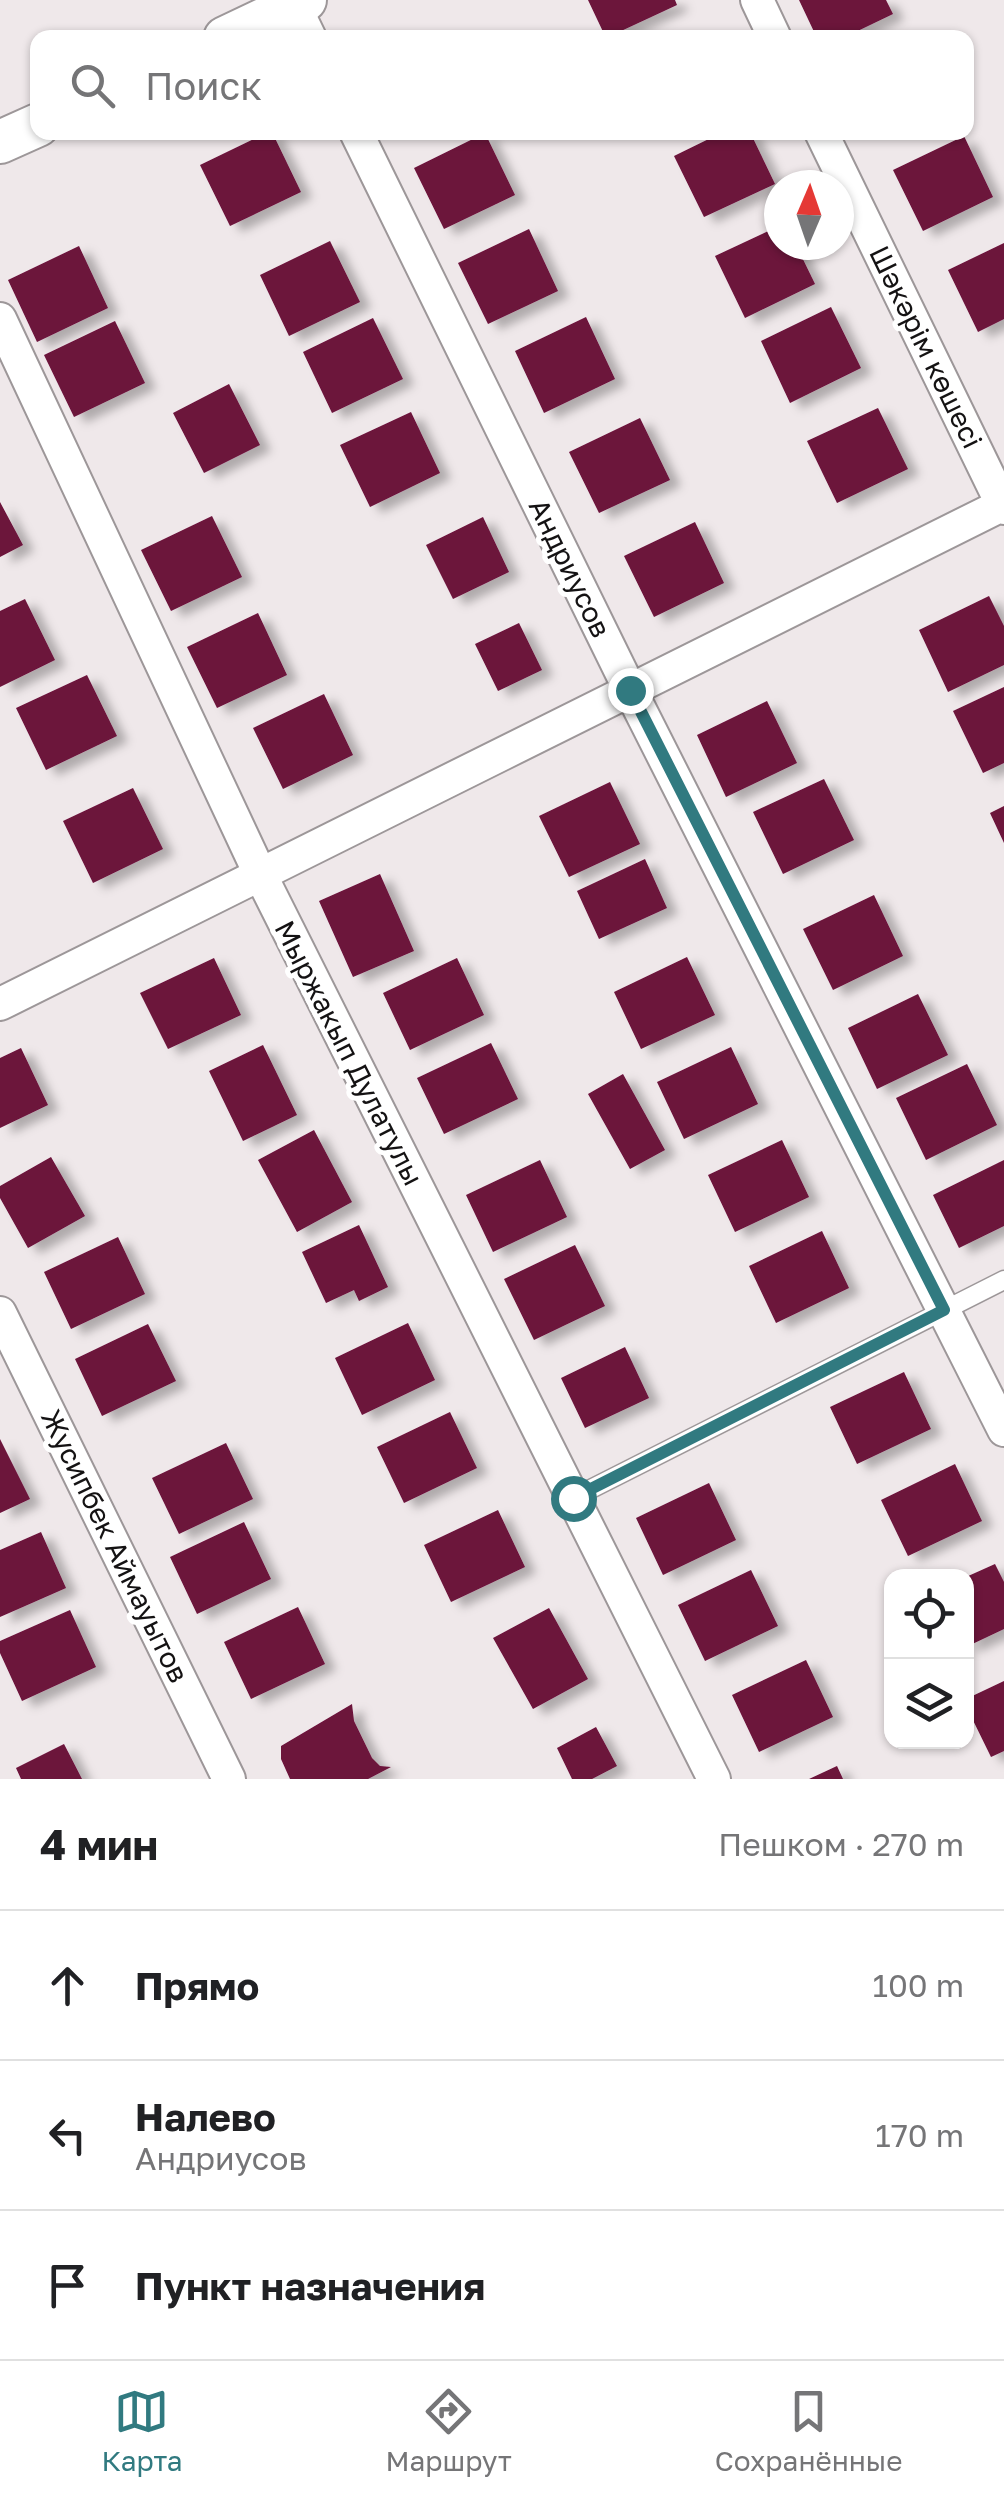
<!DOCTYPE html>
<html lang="ru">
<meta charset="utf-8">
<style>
body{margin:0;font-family:"Golos Text",sans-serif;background:#f2f2f2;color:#202124}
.controls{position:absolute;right:30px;bottom:30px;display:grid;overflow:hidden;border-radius:20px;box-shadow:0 2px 8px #0004}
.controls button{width:90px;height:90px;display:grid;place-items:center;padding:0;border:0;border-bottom:2px solid #e0e0e0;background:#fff;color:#202124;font:50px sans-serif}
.compass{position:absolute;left:764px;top:170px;width:90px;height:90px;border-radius:50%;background:#fff;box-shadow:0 2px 8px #0004;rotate:2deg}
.stop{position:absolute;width:30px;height:30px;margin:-22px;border:8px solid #317a80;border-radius:50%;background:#fff}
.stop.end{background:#317a80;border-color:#fff;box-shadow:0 2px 10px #0008}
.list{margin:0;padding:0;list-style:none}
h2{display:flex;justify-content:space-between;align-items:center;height:130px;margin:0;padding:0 40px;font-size:42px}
h2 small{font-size:32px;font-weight:400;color:#757577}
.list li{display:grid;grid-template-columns:65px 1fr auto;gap:30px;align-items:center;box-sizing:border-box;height:150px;padding:0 40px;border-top:2px solid #e0e0e0}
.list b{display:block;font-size:38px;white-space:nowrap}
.list p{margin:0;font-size:32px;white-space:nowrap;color:#757577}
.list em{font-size:32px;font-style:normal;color:#757577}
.icon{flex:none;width:55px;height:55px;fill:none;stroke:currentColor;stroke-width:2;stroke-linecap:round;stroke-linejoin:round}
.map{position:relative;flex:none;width:1004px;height:1779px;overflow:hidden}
.search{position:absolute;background:#fff;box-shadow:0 2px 8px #0004;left:30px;right:30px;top:30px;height:110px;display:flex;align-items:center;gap:25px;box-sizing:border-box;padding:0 35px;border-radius:20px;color:#757577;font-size:38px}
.sheet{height:580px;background:#fff}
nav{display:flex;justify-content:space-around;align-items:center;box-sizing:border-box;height:140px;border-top:2px solid #e0e0e0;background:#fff;font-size:28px;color:#757577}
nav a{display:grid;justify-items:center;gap:5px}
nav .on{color:#317a80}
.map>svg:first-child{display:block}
.building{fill:#6c123b;filter:url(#shadow)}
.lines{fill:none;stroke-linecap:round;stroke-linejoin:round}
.service-casing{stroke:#9d9799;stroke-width:21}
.minor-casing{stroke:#9d9799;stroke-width:36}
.tertiary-casing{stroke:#9d9799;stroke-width:46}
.service{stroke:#fff;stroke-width:18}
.minor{stroke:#fff;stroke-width:32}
.tertiary{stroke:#fff;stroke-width:42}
.route{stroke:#317a80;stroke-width:12}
.labels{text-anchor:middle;stroke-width:10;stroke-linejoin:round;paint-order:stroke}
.street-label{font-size:28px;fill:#141213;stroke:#fff}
</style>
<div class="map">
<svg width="1004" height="1779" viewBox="0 0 1004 1779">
<defs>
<filter id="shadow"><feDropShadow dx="11" dy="6" stdDeviation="5" flood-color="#0004"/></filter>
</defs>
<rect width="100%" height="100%" fill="#efe8ea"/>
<path class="building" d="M588,0H675L677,5L606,38Z
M799,0H886L893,14L843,38H817Z
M268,132H272L301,192L230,226L200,165Z
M723,132H750L775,184L704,217L674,156Z
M485,133L515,195L444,229L414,168Z
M964,136L993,197L923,231L893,170Z
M779,226V245H796L815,284L745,318L715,256Z
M529,229L558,291L488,324L458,263Z
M330,241L360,302L289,336L260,275Z
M1004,243V319L978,332L948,270Z
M79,246L108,308L37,342L8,280Z
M831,307L861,368L790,403L761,341Z
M586,317L615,379L544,413L515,351Z
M373,318L403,379L332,413L303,352Z
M115,321L145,383L74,417L44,355Z
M229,384L260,445L204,473L173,413Z
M878,408L908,469L837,503L807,441Z
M411,412L440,473L370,507L340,445Z
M640,418L670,480L599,513L569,452Z
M0,502L23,545L0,557Z
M212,516L242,577L171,611L141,550Z
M483,517L509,572L453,599L426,545Z
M695,522L724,583L654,617L624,556Z
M989,596L1004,626V665L948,692L919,630Z
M25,599L55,660L0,687V611Z
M258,613L287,675L217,708L187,647Z
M519,623L542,670L498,691L475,644Z
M87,675L117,736L46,770L16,708Z
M1004,687V763L983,773L953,711Z
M324,694L353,755L283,789L253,728Z
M767,701L797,763L726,797L697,735Z
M824,779L854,840L783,874L753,812Z
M610,782L640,844L569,877L539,816Z
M133,788L163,849L93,883L63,821Z
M1004,806V843L990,813Z
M645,859L667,908L599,939L577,891Z
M380,874L414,951L353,977L319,901Z
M874,895L903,956L833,990L803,929Z
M687,957L715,1015L641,1049L614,992Z
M214,958L241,1015L168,1049L140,993Z
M457,958L484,1015L410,1050L383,993Z
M918,994L948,1055L877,1089L848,1028Z
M491,1043L518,1099L444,1134L417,1078Z
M263,1045L297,1115L243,1141L209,1071Z
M731,1047L758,1104L684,1139L657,1082Z
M21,1048L48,1105L0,1128V1058Z
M967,1064L997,1125L926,1160L896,1098Z
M623,1074L665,1150L630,1169L588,1094Z
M314,1130L352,1202L297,1232L258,1160Z
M782,1140L809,1197L735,1232L708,1175Z
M51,1157L85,1216L28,1248L0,1198V1186Z
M540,1160L567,1217L493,1252L466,1195Z
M1004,1160V1226L959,1248L933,1195Z
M359,1225L388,1287L359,1301L354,1290L326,1303L302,1252Z
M822,1231L849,1288L776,1323L749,1266Z
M118,1237L145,1294L71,1329L44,1272Z
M575,1245L605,1306L534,1340L504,1279Z
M408,1323L435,1380L362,1415L335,1358Z
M148,1324L176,1381L102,1416L75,1359Z
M625,1347L649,1398L585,1428L561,1378Z
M904,1372L931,1429L857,1464L830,1407Z
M450,1412L477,1468L404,1503L377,1447Z
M0,1439L30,1499L0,1513Z
M226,1443L253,1499L179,1534L152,1478Z
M955,1464L982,1521L908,1556L881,1500Z
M709,1483L736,1540L663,1575L636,1518Z
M498,1510L525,1567L451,1602L424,1545Z
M244,1522L271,1579L197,1614L170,1557Z
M41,1532L66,1588L0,1617V1550Z
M995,1564L1004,1582V1629L966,1647V1577Z
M751,1570L778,1626L705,1661L678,1605Z
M298,1607L325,1664L251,1699L224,1642Z
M549,1608L588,1679L533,1709L493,1638Z
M70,1610L96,1667L22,1701L0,1653V1641Z
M806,1660L833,1717L759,1752L732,1695Z
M1004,1681V1751L991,1757L966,1706V1699Z
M352,1704L354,1721L372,1758L380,1766L391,1767L368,1779H290L281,1759V1746Z
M596,1727L617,1766L592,1779H572L557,1748Z
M64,1744L82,1779H21L16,1768Z
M837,1766L843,1779H809Z"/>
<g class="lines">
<g class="service-casing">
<path id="service" d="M573,1498L1004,1280"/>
</g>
<g class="minor-casing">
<path id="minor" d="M757,0L775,38
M294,5L310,38
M356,132L630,690L1004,1430
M821,132L1004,508
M0,319L260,874L714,1779
M0,1004L1004,504
M0,1313L229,1779"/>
</g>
<g class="tertiary-casing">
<path id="tertiary" d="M225,38L305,0
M0,142L38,125"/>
</g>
<use href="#service" class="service"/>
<use href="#minor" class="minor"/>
<use href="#tertiary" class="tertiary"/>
</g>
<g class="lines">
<path class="route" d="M573,1498L944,1310L630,690"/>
</g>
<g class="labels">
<g class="street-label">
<text transform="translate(926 347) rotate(64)" y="10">Шәкәрім көшесі</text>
<text transform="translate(570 568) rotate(64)" y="10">Андриусов</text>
<text transform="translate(349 1053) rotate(63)" y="10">Мыржакып Дулатулы</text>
<text transform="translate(115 1546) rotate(64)" y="10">Жусипбек Аймауытов</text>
</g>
</g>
</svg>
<div class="controls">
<button><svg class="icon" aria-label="locate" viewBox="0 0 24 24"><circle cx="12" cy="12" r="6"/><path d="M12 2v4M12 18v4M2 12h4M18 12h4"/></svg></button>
<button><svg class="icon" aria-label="layers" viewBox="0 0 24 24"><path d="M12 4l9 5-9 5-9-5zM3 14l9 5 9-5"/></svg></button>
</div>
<svg class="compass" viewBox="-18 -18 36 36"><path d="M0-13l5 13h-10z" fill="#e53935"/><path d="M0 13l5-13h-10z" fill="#757577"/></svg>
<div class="stop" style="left:573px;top:1498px"></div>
<div class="stop end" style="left:630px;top:690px"></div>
<div class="search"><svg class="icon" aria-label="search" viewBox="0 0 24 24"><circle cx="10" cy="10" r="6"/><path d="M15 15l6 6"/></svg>Поиск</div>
</div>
<section class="sheet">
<h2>4 мин<small>Пешком · 270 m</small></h2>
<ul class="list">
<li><svg class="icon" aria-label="ahead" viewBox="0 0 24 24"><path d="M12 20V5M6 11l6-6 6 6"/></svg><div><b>Прямо</b></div><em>100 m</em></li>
<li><svg class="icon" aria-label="left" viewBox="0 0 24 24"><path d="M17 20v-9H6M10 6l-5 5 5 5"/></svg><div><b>Налево</b><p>Андриусов</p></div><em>170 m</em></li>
<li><svg class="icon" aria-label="arrive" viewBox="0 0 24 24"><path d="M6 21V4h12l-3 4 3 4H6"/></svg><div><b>Пункт назначения</b></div></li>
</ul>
</section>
<nav>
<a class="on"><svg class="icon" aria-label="map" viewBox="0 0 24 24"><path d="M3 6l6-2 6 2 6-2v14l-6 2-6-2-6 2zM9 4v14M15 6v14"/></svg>Карта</a>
<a><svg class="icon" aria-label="directions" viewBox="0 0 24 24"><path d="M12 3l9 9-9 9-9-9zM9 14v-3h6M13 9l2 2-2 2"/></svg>Маршрут</a>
<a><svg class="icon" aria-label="saved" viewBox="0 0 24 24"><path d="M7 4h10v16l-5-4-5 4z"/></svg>Сохранённые</a>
</nav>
